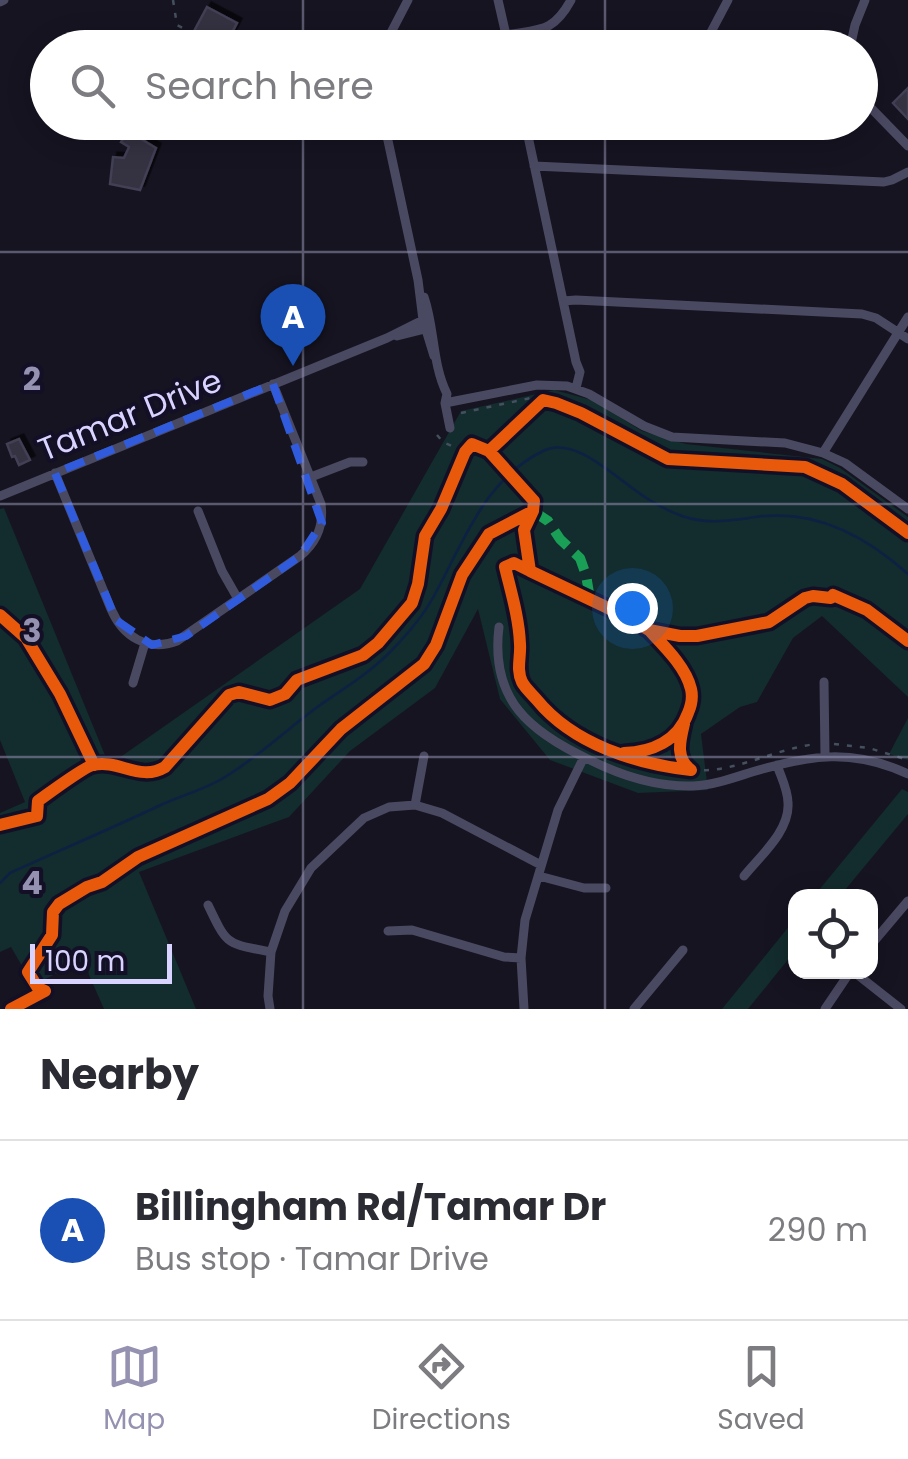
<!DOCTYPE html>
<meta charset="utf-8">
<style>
body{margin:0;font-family:Poppins,sans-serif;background:#f2f2f3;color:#2b2b33}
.controls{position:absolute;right:30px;bottom:30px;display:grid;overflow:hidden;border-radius:20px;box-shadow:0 5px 25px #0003}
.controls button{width:90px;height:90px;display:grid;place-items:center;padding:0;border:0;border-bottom:2px solid #e1e1e2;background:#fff;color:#2b2b33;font:50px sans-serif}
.scale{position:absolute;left:30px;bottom:25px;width:142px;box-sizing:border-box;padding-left:10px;border:5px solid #d9d4ff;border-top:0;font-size:28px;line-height:35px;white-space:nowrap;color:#d9d4ff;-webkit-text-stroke:8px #130f26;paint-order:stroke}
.you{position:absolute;left:632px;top:608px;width:35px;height:35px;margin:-25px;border:8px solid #fff;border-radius:50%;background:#1a73e8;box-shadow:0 0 0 15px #1a73e833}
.badge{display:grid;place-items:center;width:65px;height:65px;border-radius:50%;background:#9591b1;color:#fff;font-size:32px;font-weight:700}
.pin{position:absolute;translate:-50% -82px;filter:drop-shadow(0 2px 5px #0008)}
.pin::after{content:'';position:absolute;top:52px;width:35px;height:30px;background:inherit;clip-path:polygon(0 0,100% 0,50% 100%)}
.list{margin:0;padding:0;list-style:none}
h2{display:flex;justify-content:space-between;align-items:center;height:130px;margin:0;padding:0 40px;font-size:42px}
h2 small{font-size:32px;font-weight:400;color:#7c7c81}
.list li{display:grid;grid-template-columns:65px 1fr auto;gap:30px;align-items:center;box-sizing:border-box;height:180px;padding:0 40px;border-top:2px solid #e1e1e2}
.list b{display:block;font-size:38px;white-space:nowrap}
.list p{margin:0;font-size:32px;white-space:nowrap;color:#7c7c81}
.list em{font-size:32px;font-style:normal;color:#7c7c81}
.icon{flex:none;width:55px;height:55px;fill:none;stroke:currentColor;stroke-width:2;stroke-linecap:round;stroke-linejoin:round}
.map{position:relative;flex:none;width:908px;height:1009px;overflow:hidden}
.search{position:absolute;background:#fff;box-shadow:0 5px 25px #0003;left:30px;right:30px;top:30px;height:110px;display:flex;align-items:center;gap:25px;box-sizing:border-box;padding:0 35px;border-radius:55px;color:#7c7c81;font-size:38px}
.sheet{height:310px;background:#fff}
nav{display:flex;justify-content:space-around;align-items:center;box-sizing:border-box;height:140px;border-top:2px solid #e1e1e2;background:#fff;font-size:28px;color:#7c7c81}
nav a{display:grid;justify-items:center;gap:5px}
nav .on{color:#9591b1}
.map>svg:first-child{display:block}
.green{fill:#132c2d}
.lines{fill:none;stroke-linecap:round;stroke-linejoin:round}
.stream{stroke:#0d2144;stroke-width:2.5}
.building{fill:#343243;stroke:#433f54;stroke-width:2.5;filter:url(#shadow)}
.path{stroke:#44505f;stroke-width:2.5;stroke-dasharray:5 8;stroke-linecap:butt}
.minor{stroke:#4a4962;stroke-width:9}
.quiet{stroke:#1a9f57;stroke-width:10;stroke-dasharray:20 10;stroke-linecap:butt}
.cycleway-casing{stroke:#130f26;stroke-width:19}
.cycleway{stroke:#e8590c;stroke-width:12}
.marked{fill:none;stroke:#305bdc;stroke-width:8;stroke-dasharray:20 12;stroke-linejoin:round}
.grid{fill:none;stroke:#9591b1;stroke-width:2.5;stroke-opacity:0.55}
.labels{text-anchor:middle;stroke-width:8;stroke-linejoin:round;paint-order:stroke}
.street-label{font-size:32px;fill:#d9d4ff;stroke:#130f26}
.grid-label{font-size:32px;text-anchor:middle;font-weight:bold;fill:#9591b1;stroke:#130f26;stroke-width:8;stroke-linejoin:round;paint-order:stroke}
</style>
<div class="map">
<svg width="908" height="1009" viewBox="0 0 908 1009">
<defs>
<filter id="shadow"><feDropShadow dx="4.5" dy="-4.5" stdDeviation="0" flood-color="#0009"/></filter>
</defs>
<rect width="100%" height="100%" fill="#161421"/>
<path class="green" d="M554,390L592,400L642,431L686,444L822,459L840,468L908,517V697L822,616L793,638L757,702L740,707L701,734L708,790L638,793L550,760L500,699L478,609L435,688L350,751L289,817L139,872L196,1009H104L89,975L86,959L33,985L11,947L0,952V813L25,802L0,740V509L4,508L109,765L360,589L461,411Z
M908,718V760L889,754Z
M902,789L908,792V814L840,896H814Z
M795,919V951L748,1009H722Z"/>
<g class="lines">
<path class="stream" d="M0,883L10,873C61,850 112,828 163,804C183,795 206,789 225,777C258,757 285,731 316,708C341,690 367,675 389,653C406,636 424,615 435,594C464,541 485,479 543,451C577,434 620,483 648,499C659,506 671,512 682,516C710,526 736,519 765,516C819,511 868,538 908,574"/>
</g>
<path class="building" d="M207,7L237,23L224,48H185Z
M908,88V119L893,103Z
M128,131L156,148L140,190L110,184L113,157L124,158L129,147L121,142Z
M19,439L30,460L19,465L15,456L12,457L7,444Z"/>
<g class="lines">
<path class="path" d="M173,0L177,25L193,33
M461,413L531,398L543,400
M581,413L586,401
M437,435L443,442L465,452
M834,744L869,748L908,760
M691,770C734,774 773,749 816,744"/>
<path class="minor" d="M498,0L509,48
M0,2L4,0
M710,34L728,0
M506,35C540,29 553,33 571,0
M383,48L408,0
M850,48L855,25L865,0
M860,93L869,106L908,146
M384,122L418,280L423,320L434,356
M525,122L576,362L580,372L576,388
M534,166L884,182L892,180L908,172
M424,297C435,329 432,364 447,394L445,403L450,428
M563,301L576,300L862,314L876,318L908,339
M397,336L425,329L428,325
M445,403L537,385L567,386L589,394L644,426L672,437L785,443L823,453L845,463L908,509
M823,453L908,317
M55,473L111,609C123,637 148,652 177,641L300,556C317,542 324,526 321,504L273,384
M311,477L350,462H363
M0,496L387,338L423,320
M198,511L222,571L238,599
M499,627C490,700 530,732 590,760C622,776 657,787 693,786C714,785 733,778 752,772C809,755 853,748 908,774
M824,682L825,756
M133,683L145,643
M415,805L424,756
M539,876L584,888H606
M744,876C760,856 790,831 788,803C788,790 781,777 777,765
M208,905C228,947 226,943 271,952
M388,931L412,930L504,957L521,958
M870,946L908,901
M854,972L901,1009
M11,1009L45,991
M270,1009L268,996L271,952L285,911L311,868L364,818L389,807L415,805L442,813L541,865
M524,1009L521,958L525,920L558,810L584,757
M634,1009L683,950
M825,1009L850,972"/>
<path class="quiet" d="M533,511L548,521L560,539L580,558L586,575L590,599"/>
<g class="cycleway-casing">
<path id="cycleway" d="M489,451L543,400L556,403L581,413L668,459L805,467L842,484L908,533
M530,571L514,563L505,567C511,592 519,618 520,644C521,657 516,669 522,682C525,688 533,695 537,700C573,744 636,764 691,770C675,758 680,741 684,724
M0,615L26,638L60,694L94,765
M624,753C652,752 678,741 688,713C691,706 693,697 691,689C686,667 664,646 649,630
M0,825L37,816L38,801C48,794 84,767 93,765C119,759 140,782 165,767L229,695L239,692L270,700L285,694L297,680L363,655L378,643L412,603L418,584L425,536L441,509L465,452L472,444L489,451L534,501L533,511L524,530L530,571L627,617L649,630L680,636H697L769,622L805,598L813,596L831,598L833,595L867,610L908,641
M11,1009L45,991L38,988L28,972L52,935L53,912L59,904L87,887L102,882L138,857L268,799L290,783L341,729L424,664L436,645L462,575L489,534L533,511"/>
</g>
<use href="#cycleway" class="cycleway"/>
</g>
<path class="marked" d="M273,384L322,523L300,556L186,636L152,645L116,620L55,473Z"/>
<path class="grid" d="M303,0V48M605,0V48M303,122V1009M605,122V1009M0,252H908M0,504H908M0,757H908"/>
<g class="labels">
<g class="street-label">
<text transform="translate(130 415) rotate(-22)" y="11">Tamar Drive</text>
</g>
</g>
<g class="grid-label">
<text x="32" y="390">2</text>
<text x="32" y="642">3</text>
<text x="32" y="894">4</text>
</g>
</svg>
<div class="controls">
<button><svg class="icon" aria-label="locate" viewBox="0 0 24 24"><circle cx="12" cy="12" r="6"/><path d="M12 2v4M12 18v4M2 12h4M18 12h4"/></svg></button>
</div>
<div class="scale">100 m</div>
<div class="you"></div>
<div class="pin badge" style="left:293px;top:366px;background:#1a4fb4">A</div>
<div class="search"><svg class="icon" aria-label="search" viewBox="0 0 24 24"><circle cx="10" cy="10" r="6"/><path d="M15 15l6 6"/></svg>Search here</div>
</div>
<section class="sheet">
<h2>Nearby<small></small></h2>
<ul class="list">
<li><span class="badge" style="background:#1a4fb4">A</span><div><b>Billingham Rd/Tamar Dr</b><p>Bus stop · Tamar Drive</p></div><em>290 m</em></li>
</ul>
</section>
<nav>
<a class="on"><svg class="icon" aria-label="map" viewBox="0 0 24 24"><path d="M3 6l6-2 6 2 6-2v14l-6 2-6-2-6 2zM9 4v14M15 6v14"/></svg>Map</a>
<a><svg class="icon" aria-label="directions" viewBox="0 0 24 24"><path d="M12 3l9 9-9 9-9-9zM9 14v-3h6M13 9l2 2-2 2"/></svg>Directions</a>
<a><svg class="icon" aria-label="saved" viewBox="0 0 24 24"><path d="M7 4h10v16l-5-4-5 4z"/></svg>Saved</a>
</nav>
